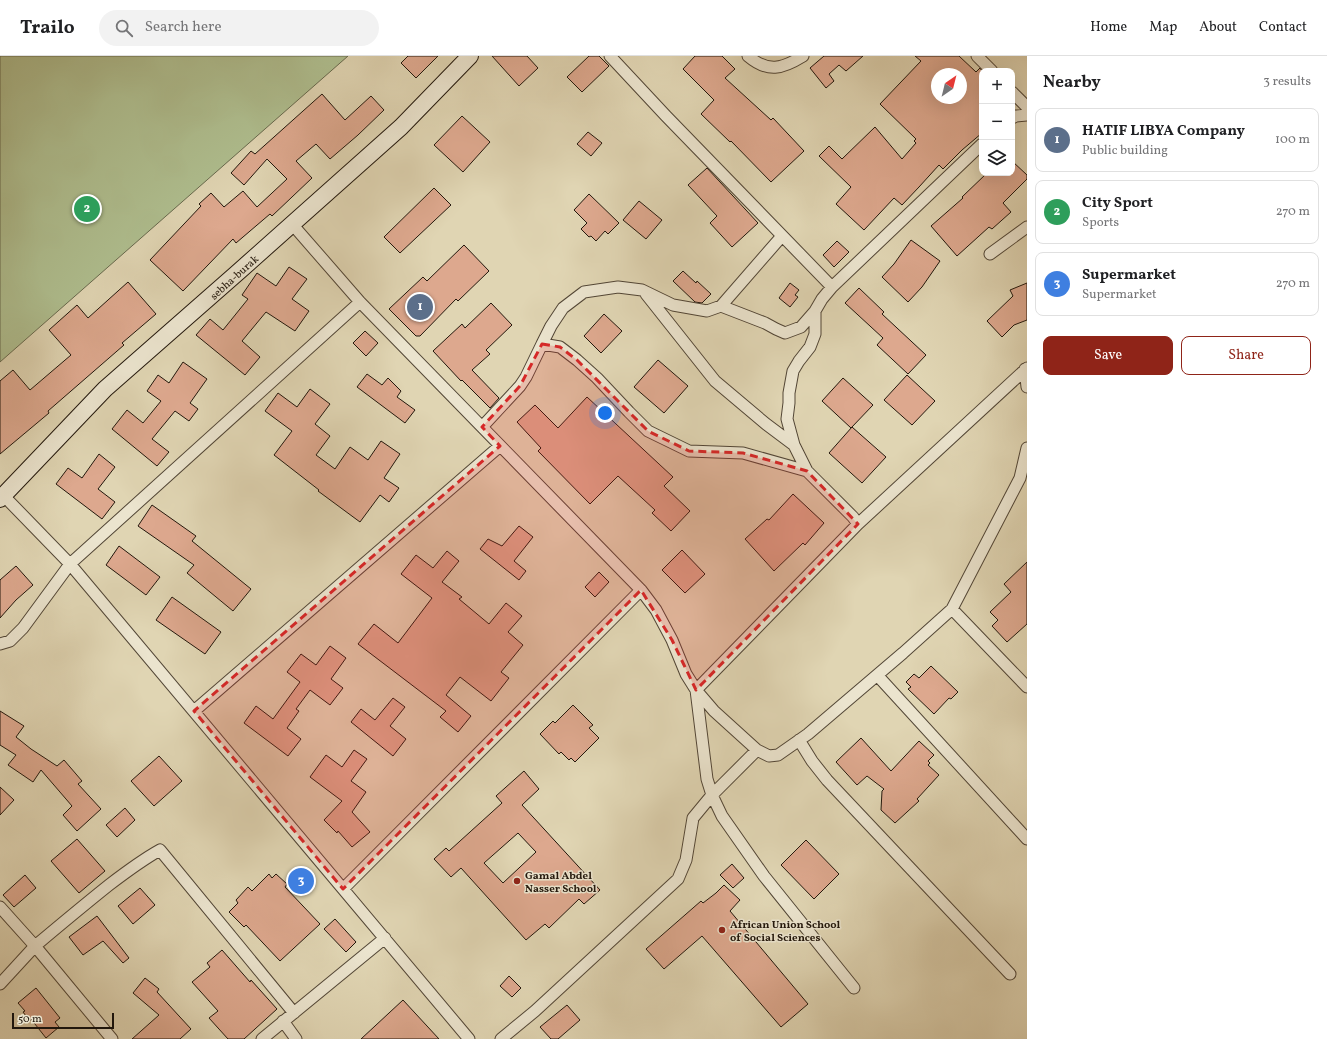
<!DOCTYPE html>
<meta charset="utf-8">
<style>
body{margin:0;font-family:Vollkorn,serif;background:#f2f2f2;color:#202124}
.controls{position:absolute;right:12px;top:12px;display:grid;overflow:hidden;border-radius:8px;box-shadow:0 4px 16px #0002}
.controls button{width:36px;height:36px;display:grid;place-items:center;padding:0;border:0;border-bottom:1px solid #e0e0e0;background:#fff;color:#202124;font:20px sans-serif}
.compass{position:absolute;left:931px;top:12px;width:36px;height:36px;border-radius:50%;background:#fff;box-shadow:0 4px 16px #0002;rotate:35deg}
.scale{position:absolute;left:12px;bottom:10px;width:102px;box-sizing:border-box;padding-left:4px;border:2px solid #22170c;border-top:0;font-size:11px;line-height:14px;white-space:nowrap;color:#22170c;-webkit-text-stroke:3px #ebe4ce;paint-order:stroke}
.you{position:absolute;left:605px;top:357px;width:14px;height:14px;margin:-10px;border:3px solid #fff;border-radius:50%;background:#1a73e8;box-shadow:0 0 0 6px #1a73e833}
.badge{display:grid;place-items:center;width:26px;height:26px;border-radius:50%;background:#8f2418;color:#fff;font-size:13px;font-weight:700}
.pin{position:absolute;translate:-50% -50%;border:2px solid #fff;box-shadow:0 1px 4px #0006}
.list{margin:0;padding:0;list-style:none}
h2{display:flex;justify-content:space-between;align-items:center;height:52px;margin:0;padding:0 16px;font-size:17px}
h2 small{font-size:13px;font-weight:400;color:#757577}
.list li{display:grid;grid-template-columns:26px 1fr auto;gap:12px;align-items:center;box-sizing:border-box;height:64px;margin:0 8px 8px;padding:0 8px;border:1px solid #e0e0e0;border-radius:8px}
.list b{display:block;font-size:15px;white-space:nowrap}
.list p{margin:0;font-size:13px;white-space:nowrap;color:#757577}
.list em{font-size:13px;font-style:normal;color:#757577}
.actions{display:flex;gap:8px;padding:12px 16px}
.actions a{flex:1;padding:9px 0;border:1px solid #8f2418;border-radius:8px;text-align:center;font-size:14px;color:#8f2418}
.actions .main{background:#8f2418;color:#fff}
.icon{flex:none;width:22px;height:22px;fill:none;stroke:currentColor;stroke-width:2;stroke-linecap:round;stroke-linejoin:round}
.map{position:relative;flex:none;width:1027px;height:983px;overflow:hidden}
header{display:flex;align-items:center;gap:24px;box-sizing:border-box;height:56px;padding:0 20px;background:#fff;border-bottom:1px solid #e0e0e0}
header strong{font-size:19px}
nav{display:flex;gap:22px;margin-inline-start:auto;font-size:14px}
.search{width:280px;height:36px;background:#f2f2f2;display:flex;align-items:center;gap:10px;box-sizing:border-box;padding:0 14px;border-radius:22px;color:#757577;font-size:15px}
main{display:flex}
aside{flex:1;background:#fff}
.map>svg:first-child{display:block}
.green{fill:#afbe8f;stroke:#686a4e}
.building{fill:#dda88e;stroke:#22170c;fill-rule:evenodd}
.lines{fill:none;stroke-linecap:round;stroke-linejoin:round}
.minor-casing{stroke:#524636;stroke-width:13}
.secondary-casing{stroke:#22170c;stroke-width:18}
.minor{stroke:#ebe4ce;stroke-width:11}
.secondary{stroke:#ebe4ce;stroke-width:16}
.marked{fill:#d62828;fill-opacity:0.2;stroke:#d62828;stroke-width:3;stroke-dasharray:8 5;stroke-linejoin:round}
.poi-dot{fill:#8f2418;stroke:#ebe4ce;stroke-width:1.5}
.labels{text-anchor:middle;stroke-width:3;stroke-linejoin:round;paint-order:stroke}
.street-label{font-size:11px;fill:#22170c;stroke:#ebe4ce}
.poi-label{font-size:11px;font-weight:bold;fill:#22170c;stroke:#ebe4ce;text-anchor:start}
</style>
<header>
<strong>Trailo</strong>
<div class="search"><svg class="icon" aria-label="search" viewBox="0 0 24 24"><circle cx="10" cy="10" r="6"/><path d="M15 15l6 6"/></svg>Search here</div>
<nav><a>Home</a><a>Map</a><a>About</a><a>Contact</a></nav>
</header>
<main>
<div class="map">
<svg width="1027" height="983" viewBox="0 0 1027 983">
<rect width="100%" height="100%" fill="#e0d5b3"/>
<filter id="stains"><feTurbulence type="fractalNoise" baseFrequency=".005" numOctaves="4"/><feColorMatrix values="0 0 0 0 .2 0 0 0 0 .09 0 0 0 0 .02 0 0 0 .5 -.17"/></filter>
<radialGradient id="worn" r=".72"><stop offset=".6" stop-color="#630" stop-opacity="0"/><stop offset="1" stop-color="#630" stop-opacity=".3"/></radialGradient>
<path class="green" d="M0,0H348L0,306Z"/>
<path class="building" d="M408,0H438L416,22L401,7Z
M492,0H527L538,12L519,30Z
M589,0H599L609,10L582,36L567,21Z
M695,0H722L735,13L725,22L771,64L773,62L804,95L771,126L731,85L730,86L701,58L714,44L683,13Z
M824,0H863L846,15L839,9L829,18L834,25L826,32L810,12Z
M915,0H959L976,16L980,12L982,15V77L962,94L943,113L939,109L919,131L902,149L894,142L864,174L836,148L851,131L819,100L829,90L842,103L875,71L902,103L916,87L914,85L916,83L880,48L921,5ZM937,18H961V42H937Z
M322,38L345,64L371,40L384,54L358,79L330,103L316,88L296,105L312,122L272,160L270,158L236,187L233,183L183,235L150,204L201,150L199,148L211,137L224,151L243,135L257,151L287,123L267,103L244,129L231,117L251,95L255,98Z
M462,60L490,86L463,116L434,89Z
M588,76L602,87L591,100L577,88Z
M1012,105L1027,119V123L1003,147L1011,156L992,173L989,171L957,200L931,170L963,142L962,141L987,117H1012Z
M707,112L758,167L732,191L710,167L717,160L688,129Z
M434,132L451,149L400,197L384,181Z
M589,138L619,167L608,178L605,175L596,185L591,180L589,181L581,173L587,167L574,154Z
M639,145L662,164L646,183L623,164Z
M911,184L940,205L922,231L908,246L882,221L894,208Z
M837,185L849,196L834,211L823,199Z
M464,189L489,215L458,245L456,243L420,280H416L389,253L423,221L427,225Z
M289,211L307,223L292,243L309,255L295,275L266,256L242,285L260,301L245,319L196,279L210,263L223,274L248,243L242,239L257,217L276,230Z
M683,215L696,227L697,225L711,238L702,247L695,246L673,225Z
M128,226L156,258L122,287L124,289L48,355L49,357L0,398V325L13,314L30,334L71,299L49,274L77,249L88,262Z
M790,227L799,234L795,239L798,241L790,251L779,242Z
M1027,227V264L1014,269L1002,281L987,265L1013,240L1010,234Z
M859,232L884,256L882,258L926,299L908,318L877,289L883,282L845,247Z
M491,247L512,269L486,294L490,298L472,314L499,342L490,352L462,324L461,325L433,295L462,268L465,272Z
M604,258L622,275L601,297L584,280Z
M365,275L378,287L366,300L353,287Z
M658,304L688,330L664,357L634,331Z
M183,306L207,323L190,347L198,353L189,365L175,355L152,383L169,396L157,410L112,373L127,354L143,367L161,345L147,335L158,319L169,327Z
M367,318L382,329L388,322L401,335L397,341L415,354L405,367L357,331Z
M907,319L935,345L912,369L884,344Z
M843,322L873,349L851,372L822,345Z
M310,333L330,348L315,368L330,380L316,399L335,413L350,391L368,404L381,385L400,398L384,422L399,432L389,446L380,439L360,466L318,435L319,434L274,399L292,375L265,355L278,337L297,351Z
M587,341L673,421L664,430L690,455L671,475L652,457L655,454L618,420L590,448L538,395L541,392L517,366L535,349L558,372Z
M852,371L886,401L862,427L829,397Z
M99,398L115,411L98,433L115,446L102,463L56,428L68,412L82,422Z
M793,438L824,467L805,489L803,487L774,515L745,483L767,463L769,464Z
M152,449L196,480L192,485L251,533L233,555L187,517L194,509L138,470Z
M519,470L533,481L514,505L526,515L519,524L480,493L488,483L502,490Z
M119,490L160,521L146,539L106,509Z
M682,494L705,518L685,537L662,514Z
M447,495L459,505L442,526L462,541L459,543L489,568L506,547L522,560L508,576L523,589L501,616L509,622L491,645L460,621L446,639L471,660L458,676L440,661L446,655L358,588L374,568L398,587L432,542L401,518L416,499L433,512Z
M1027,506V568L1007,586L992,570L998,564L990,556L1011,536L1004,528Z
M16,510L33,529L16,544L0,562V524Z
M599,516L609,526L595,541L585,531Z
M172,541L221,576L205,598L156,564Z
M330,590L346,602L331,623L343,632L330,649L310,634L296,653L299,655L287,672L301,683L288,700L244,667L256,650L273,663L300,626L287,616L301,598L316,609Z
M931,610L958,636L951,643L949,642L934,658L908,633L911,631L906,626L914,618L919,622Z
M393,642L405,651L390,670L406,683L393,700L351,666L361,653L375,664Z
M573,649L593,669L589,672L599,682L575,706L571,702L569,704L561,696L559,698L540,678L553,665L555,667Z
M0,655L24,670L16,681L31,693L57,710L64,704L82,725L78,728L101,753L77,775L63,759L72,750L41,714L33,726L8,709L16,699L0,689Z
M861,682L891,715L919,685L934,699L928,705L930,707L928,709L939,719L917,743L919,745L895,767L881,754L882,735L884,733L867,720L857,729L836,706Z
M354,694L367,703L351,725L366,736L352,756L370,776L352,791L338,775L337,777L324,764L342,745L310,721L326,699L342,711Z
M159,700L182,725L154,750L131,725Z
M524,715L539,733L522,749L600,834L584,848L579,843L549,872L545,868L526,884L461,812L451,821L434,803L446,792L449,795L502,747L496,740ZM518,777L536,796L503,827L484,807Z
M0,731L14,744L0,759Z
M125,752L135,764L117,781L106,769Z
M77,783L105,815L79,837L51,805Z
M806,784L839,818L814,843L781,809Z
M732,808L744,822L733,832L720,819Z
M269,818L272,822L276,818L287,828L285,831L320,868L280,905L246,869L244,871L229,856L238,847L236,844L248,831L252,835Z
M25,819L36,832L14,851L3,839Z
M724,829L740,844L730,855L808,948L781,971L702,880L664,913L646,893L701,845L703,847L716,837Z
M140,832L155,849L133,868L118,850Z
M97,860L129,902L123,907L103,885L83,899L69,881Z
M335,863L356,886L346,896L324,873Z
M222,894L250,926L251,924L277,953L244,983H228L209,962L218,955L192,926L210,911L207,907Z
M509,920L521,932L512,941L500,930Z
M145,922L159,933L157,936L191,973L180,983H132L159,959L133,937Z
M36,932L60,962L55,966L59,971L46,982L31,963L30,965L23,956L25,955L18,947Z
M403,944L439,983H361Z
M567,949L580,964L558,983H551L540,971Z"/>
<g class="lines">
<g class="minor-casing">
<path id="minor" d="M610,0L666,60L832,231
M748,0C768,17 782,13 803,0
M977,0L992,15
M1012,36L1027,51
M1012,62L1016,60L1027,59
M292,168L360,246L641,534L656,554L672,584L686,618L696,634L714,655L757,694L769,700L778,699L808,678L903,597L952,553L1020,422L1027,392
M990,198L1027,171
M646,238L715,325L766,368L794,389
M721,250L765,267L776,273L785,277L801,271L815,255L822,243L832,231L982,88
M542,288L551,270L563,252L584,236L618,231L642,234L673,249L707,255L721,250L782,180
M1025,313L1027,331
M482,371L520,330L526,321L542,288L560,291L577,304L597,322L629,356L648,375L689,395L743,397L807,415L853,461L858,468
M807,415L794,389L787,363L789,347V337L793,315L799,305L810,291L815,278V255
M3,439L70,508L469,983
M952,553L1027,631
M0,588L10,585L23,572L70,508L360,246
M877,619L1027,783
M194,655L500,390
M799,684L812,705L827,724L1010,918
M343,833L641,534
M0,851L35,890C60,869 84,849 109,829C126,816 142,804 160,794L294,957
M0,928L35,890L112,983
M854,932L764,820L722,760L712,739L707,723L696,634L858,468L1027,312
M283,965L296,983
M262,983L385,882
M501,983L535,955L678,823L686,804L693,762L712,739L757,694"/>
</g>
<g class="secondary-casing">
<path id="secondary" d="M0,443L105,333L236,218L401,71L470,0"/>
</g>
<use href="#minor" class="minor"/>
<use href="#secondary" class="secondary"/>
</g>
<path class="marked" d="M542,288L560,291L577,304L648,375L689,395L743,397L807,415L858,468L696,634L672,584L641,534L343,833L194,655L500,390L482,371L520,330Z"/>
<g class="poi-dot">
<circle cx="517" cy="825" r="4"/>
<circle cx="722" cy="874" r="4"/>
</g>
<g class="labels">
<g class="street-label">
<text transform="translate(234 221) rotate(-42)" y="4">sebha-burak</text>
</g>
<g class="poi-label">
<text x="525" y="823">Gamal Abdel<tspan x="525" dy="13">Nasser School</tspan></text>
<text x="730" y="872">African Union School<tspan x="730" dy="13">of Social Sciences</tspan></text>
</g>
</g>
<rect width="100%" height="100%" filter="url(#stains)"/>
<rect width="100%" height="100%" fill="url(#worn)"/>
</svg>
<div class="controls">
<button>+</button>
<button>−</button>
<button><svg class="icon" aria-label="layers" viewBox="0 0 24 24"><path d="M12 4l9 5-9 5-9-5zM3 14l9 5 9-5"/></svg></button>
</div>
<svg class="compass" viewBox="-18 -18 36 36"><path d="M0-13l5 13h-10z" fill="#e53935"/><path d="M0 13l5-13h-10z" fill="#757577"/></svg>
<div class="scale">50 m</div>
<div class="you"></div>
<div class="pin badge" style="left:420px;top:251px;background:#5c6f8a">1</div>
<div class="pin badge" style="left:87px;top:153px;background:#2e9e5b">2</div>
<div class="pin badge" style="left:301px;top:825px;background:#3f7fe0">3</div>
</div>
<aside>
<h2>Nearby<small>3 results</small></h2>
<ul class="list">
<li><span class="badge" style="background:#5c6f8a">1</span><div><b>HATIF LIBYA Company</b><p>Public building</p></div><em>100 m</em></li>
<li><span class="badge" style="background:#2e9e5b">2</span><div><b>City Sport</b><p>Sports</p></div><em>270 m</em></li>
<li><span class="badge" style="background:#3f7fe0">3</span><div><b>Supermarket</b><p>Supermarket</p></div><em>270 m</em></li>
</ul>
<div class="actions"><a class="main">Save</a><a>Share</a></div>
</aside>
</main>
